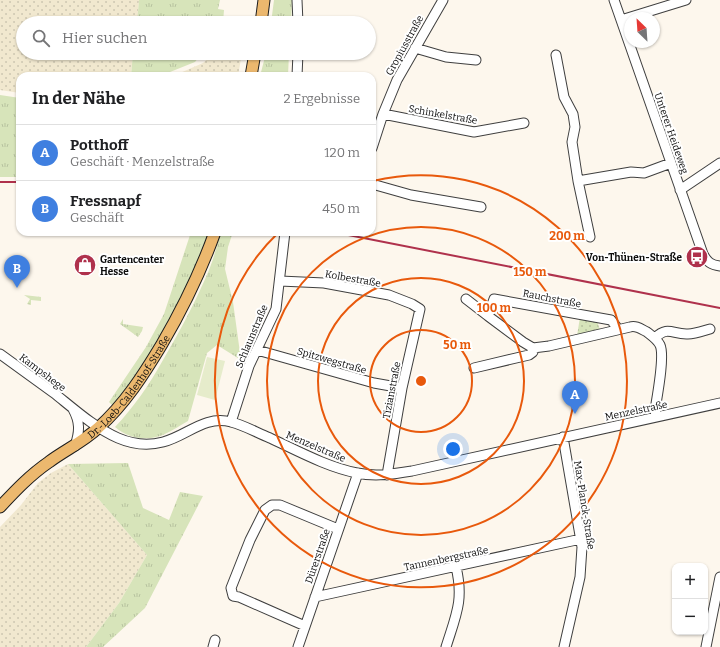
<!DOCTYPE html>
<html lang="de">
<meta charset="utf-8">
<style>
body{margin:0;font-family:Bitter,serif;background:#f6f6f6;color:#202124}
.controls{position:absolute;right:12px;bottom:12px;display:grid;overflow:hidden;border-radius:8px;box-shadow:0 1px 3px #0004}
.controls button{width:36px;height:36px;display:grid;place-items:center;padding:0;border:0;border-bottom:1px solid #e0e0e0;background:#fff;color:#202124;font:20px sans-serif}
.compass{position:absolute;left:624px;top:12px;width:36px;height:36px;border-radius:50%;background:#fff;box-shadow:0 1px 3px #0004;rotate:335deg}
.you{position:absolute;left:453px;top:449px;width:14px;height:14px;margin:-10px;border:3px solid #fff;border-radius:50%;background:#1a73e8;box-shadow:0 0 0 6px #1a73e833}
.badge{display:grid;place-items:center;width:26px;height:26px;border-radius:50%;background:#af314c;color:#fff;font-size:13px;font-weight:700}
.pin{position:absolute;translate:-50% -33px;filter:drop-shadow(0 1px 2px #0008)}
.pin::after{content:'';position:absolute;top:21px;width:14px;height:12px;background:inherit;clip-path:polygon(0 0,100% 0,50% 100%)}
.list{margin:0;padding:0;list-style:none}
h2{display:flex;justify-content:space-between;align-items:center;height:52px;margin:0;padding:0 16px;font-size:17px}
h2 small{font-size:13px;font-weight:400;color:#757577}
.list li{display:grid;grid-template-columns:26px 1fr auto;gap:12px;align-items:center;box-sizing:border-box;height:56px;padding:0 16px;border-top:1px solid #e0e0e0}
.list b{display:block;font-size:15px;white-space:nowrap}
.list p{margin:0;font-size:13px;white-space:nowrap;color:#757577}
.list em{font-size:13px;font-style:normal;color:#757577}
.icon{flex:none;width:22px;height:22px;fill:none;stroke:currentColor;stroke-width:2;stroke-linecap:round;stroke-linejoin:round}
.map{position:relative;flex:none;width:720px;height:647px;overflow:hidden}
.search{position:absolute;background:#fff;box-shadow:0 1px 3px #0004;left:16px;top:16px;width:360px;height:44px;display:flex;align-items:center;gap:10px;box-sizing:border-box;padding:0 14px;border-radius:22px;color:#757577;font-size:15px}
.panel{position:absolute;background:#fff;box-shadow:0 1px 3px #0004;left:16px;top:72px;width:360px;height:164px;border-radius:12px}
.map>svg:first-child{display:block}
.farmland{fill:url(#farmland-dots)}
.grass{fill:url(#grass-tufts)}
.park{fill:url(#park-dots)}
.pitch{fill:#e6eccb}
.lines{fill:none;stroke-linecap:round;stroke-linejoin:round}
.minor-casing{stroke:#3f3f3f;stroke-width:11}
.major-casing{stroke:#1d1d1d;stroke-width:13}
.minor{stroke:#fff;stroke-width:9}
.major{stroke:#ecb86e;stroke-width:11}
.rail{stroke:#af314c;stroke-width:2}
.ring{fill:none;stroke:#e8590c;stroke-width:2}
.labels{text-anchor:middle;stroke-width:4;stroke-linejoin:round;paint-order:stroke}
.street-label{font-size:10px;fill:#0c0c0c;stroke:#fff}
.poi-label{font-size:10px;font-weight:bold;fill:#0c0c0c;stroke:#fff;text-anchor:end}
.centre{fill:#e8590c;stroke:#fff;stroke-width:2}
.ring-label{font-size:12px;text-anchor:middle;font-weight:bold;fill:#e8590c;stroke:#fff;stroke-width:4;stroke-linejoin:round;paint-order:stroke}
</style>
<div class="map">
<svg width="720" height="647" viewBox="0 0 720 647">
<defs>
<pattern id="farmland-dots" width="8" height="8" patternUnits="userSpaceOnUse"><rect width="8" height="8" fill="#f1e8cf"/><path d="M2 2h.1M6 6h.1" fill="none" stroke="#cdc6b1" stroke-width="1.8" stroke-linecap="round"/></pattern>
<pattern id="grass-tufts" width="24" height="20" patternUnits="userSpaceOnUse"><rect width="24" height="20" fill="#d7e4ba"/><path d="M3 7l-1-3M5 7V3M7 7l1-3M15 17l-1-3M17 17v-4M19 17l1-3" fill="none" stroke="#b7c29f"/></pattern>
<pattern id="park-dots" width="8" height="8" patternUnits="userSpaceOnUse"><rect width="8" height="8" fill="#d7e4ba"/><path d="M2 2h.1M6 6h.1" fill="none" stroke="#b7c29f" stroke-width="1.8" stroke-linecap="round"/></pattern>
</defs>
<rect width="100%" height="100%" fill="#fdf7ed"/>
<path class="farmland" d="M0,0H139L137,23H23V53H133L131,76H20V93L0,90Z
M214,53H242L238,76H173L203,63Z
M68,464L147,555L119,603L86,647H0V527L21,505L38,483L51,473Z"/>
<path class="grass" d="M139,0H220L218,9L224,10L223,23H137Z
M274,0H292L291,23H271Z
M133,53H202L195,62L160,76H131Z
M266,53H289L288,76H260Z
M0,95L20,98V177H0Z
M191,232H210C199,258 190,286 176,311C158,345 135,376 113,406L109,402L146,347L164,314Z
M221,232H233L228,247L225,269L233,302L241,360L217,345L207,353L188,421C179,426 169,433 160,436C144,441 128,438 115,427C134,407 149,385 163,360C180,331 196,301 209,270C214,258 217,245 221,232Z
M24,295L41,297V301L31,300V305L27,304L30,299Z
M123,319V324L143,327L142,331L138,337L120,324Z
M128,463L143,508L169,520L180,492L203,496L145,608L103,647H86L119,603L147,555L68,464Z"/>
<path class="park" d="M580,317L599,321L598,324L600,330L577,336Z"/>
<path class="pitch" d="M207,357L225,361L215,400L197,395Z"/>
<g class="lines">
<g class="minor-casing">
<path id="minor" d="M297,0L298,23
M614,0L703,254C707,262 711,265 720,266
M621,20L686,0
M415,48L446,57L476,60
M556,55L564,97L573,114L575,127L572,142L578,181
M297,76L298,53
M383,114L474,132L524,123
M372,148L383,114L397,80L443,0
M372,184L411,195L481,207
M680,190L720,163
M590,237L578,181L631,172L644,173L671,163
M280,281L324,283L389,295L412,304L420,309L402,388L387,475
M466,299L488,316
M618,329L611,320L494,299L488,316L523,342L533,348L549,346L630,327C636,325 641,329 647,332C652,336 657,339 660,345C665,356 657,397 655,410L656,416
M655,338C668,325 673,335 688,334C695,334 703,331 710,329
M257,350L374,383L402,388
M0,354C18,367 36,380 54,393C74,409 95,428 118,438C132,444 148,446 163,442C187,436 204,415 231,422C244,425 257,433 270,438C298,451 327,467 357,473C375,477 394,474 412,471L720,403
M474,368L529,355L533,352V348
M73,409C80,422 80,431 75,446
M231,422L249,366L276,309L285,232
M563,437L582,547L580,577L564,647
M315,597L581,539
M305,626L239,597L233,596L231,588L250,540L265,510L272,505H280L338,529
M213,647L215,640
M298,647L358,473
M446,647C456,615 464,600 456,567
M706,647L720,577"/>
</g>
<g class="major-casing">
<g id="major">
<path d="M261,23L264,0"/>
<path d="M251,76L255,53"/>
<path id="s1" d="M0,507C15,491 30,475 49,462C65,450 83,442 98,428C125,404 144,374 162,344C183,308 201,271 215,232"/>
</g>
</g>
<use href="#minor" class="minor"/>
<use href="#major" class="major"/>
<path class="rail" d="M0,182H20
M333,232L720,308"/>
</g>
<g class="ring">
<circle cx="421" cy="381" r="51"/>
<circle cx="421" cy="381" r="103"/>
<circle cx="421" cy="381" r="154"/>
<path d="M373 181A206 206 0 1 1 278 233"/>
</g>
<defs>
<g id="bus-disc" transform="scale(1.15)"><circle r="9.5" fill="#af314c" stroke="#fff"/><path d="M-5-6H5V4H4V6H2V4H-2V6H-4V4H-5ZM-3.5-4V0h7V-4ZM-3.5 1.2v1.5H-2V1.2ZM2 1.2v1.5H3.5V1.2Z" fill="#fff"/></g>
<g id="shop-disc" transform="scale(1.15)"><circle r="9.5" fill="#af314c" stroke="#fff"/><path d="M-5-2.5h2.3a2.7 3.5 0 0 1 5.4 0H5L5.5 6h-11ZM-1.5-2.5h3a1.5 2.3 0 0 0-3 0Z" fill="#fff"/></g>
</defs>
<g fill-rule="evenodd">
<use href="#bus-disc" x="697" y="257"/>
<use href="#shop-disc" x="85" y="265"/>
</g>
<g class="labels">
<g class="street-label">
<text transform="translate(404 45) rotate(-61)" y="4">Gropiusstraße</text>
<text transform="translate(443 114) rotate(10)" y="4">Schinkelstraße</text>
<text transform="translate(672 133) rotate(71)" y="4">Unterer Heideweg</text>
<text transform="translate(353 278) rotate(10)" y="4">Kolbestraße</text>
<text transform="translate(552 298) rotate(11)" y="4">Rauchstraße</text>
<text transform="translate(251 336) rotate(-67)" y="4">Schlaunstraße</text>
<text transform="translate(332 360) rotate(16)" y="4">Spitzwegstraße</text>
<text transform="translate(43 372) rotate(37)" y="4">Kampshege</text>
<text dy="4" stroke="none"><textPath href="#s1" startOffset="178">Dr.-Loeb-Caldenhof-Straße</textPath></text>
<text transform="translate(391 390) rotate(-79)" y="4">Tizianstraße</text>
<text transform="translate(636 410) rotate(-12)" y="4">Menzelstraße</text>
<text transform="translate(316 446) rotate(23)" y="4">Menzelstraße</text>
<text transform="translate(585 505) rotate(81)" y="4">Max-Planck-Straße</text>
<text transform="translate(317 556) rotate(-71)" y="4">Dürerstraße</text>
<text transform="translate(446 558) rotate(-12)" y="4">Tannenbergstraße</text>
</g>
<g class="poi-label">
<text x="682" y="261">Von-Thünen-Straße</text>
<text x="100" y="263" text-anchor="start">Gartencenter<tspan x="100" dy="12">Hesse</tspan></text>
</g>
</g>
<circle cx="421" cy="381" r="6" class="centre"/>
<g class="ring-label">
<text x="567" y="240">200 m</text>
<text x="530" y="276">150 m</text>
<text x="494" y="312">100 m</text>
<text x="457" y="349">50 m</text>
</g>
</svg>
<div class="controls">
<button>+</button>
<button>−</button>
</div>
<svg class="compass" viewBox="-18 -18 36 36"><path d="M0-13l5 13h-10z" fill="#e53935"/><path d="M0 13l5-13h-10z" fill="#757577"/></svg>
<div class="you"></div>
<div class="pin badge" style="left:575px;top:414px;background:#3f7fe0">A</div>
<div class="pin badge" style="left:17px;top:288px;background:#3f7fe0">B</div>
<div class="search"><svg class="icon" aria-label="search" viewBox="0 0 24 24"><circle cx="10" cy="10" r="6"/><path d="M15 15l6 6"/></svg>Hier suchen</div>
<section class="panel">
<h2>In der Nähe<small>2 Ergebnisse</small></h2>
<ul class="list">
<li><span class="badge" style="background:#3f7fe0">A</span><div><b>Potthoff</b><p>Geschäft · Menzelstraße</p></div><em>120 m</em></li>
<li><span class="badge" style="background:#3f7fe0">B</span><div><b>Fressnapf</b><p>Geschäft</p></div><em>450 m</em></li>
</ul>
</section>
</div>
